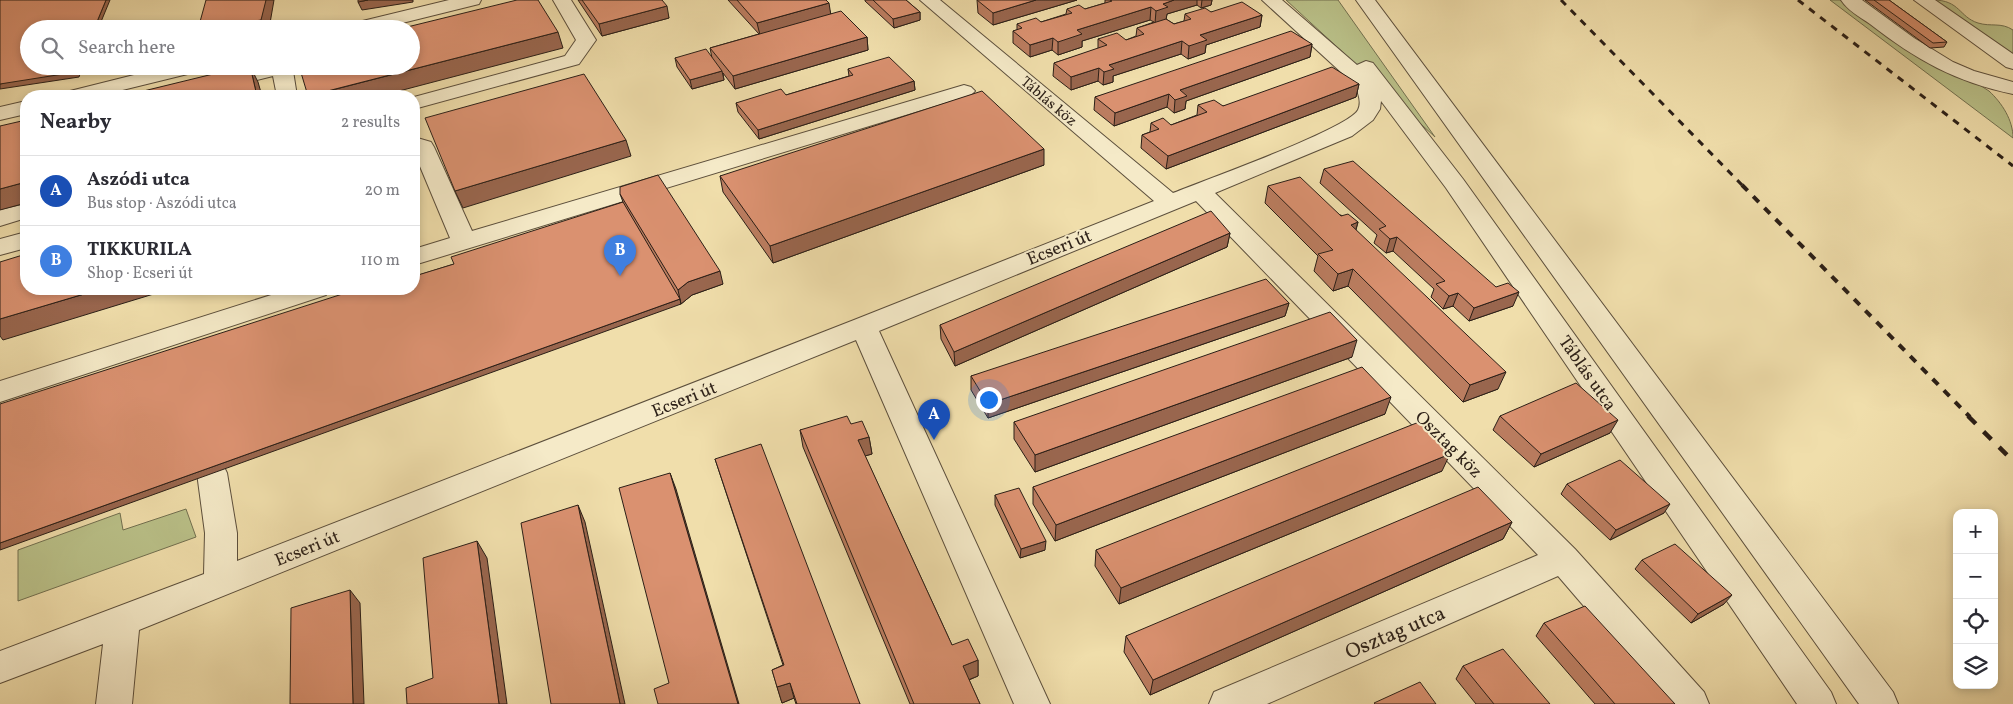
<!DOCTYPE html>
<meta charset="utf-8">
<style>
body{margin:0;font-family:Vollkorn,serif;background:#f7f7f7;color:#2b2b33}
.controls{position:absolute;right:15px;bottom:15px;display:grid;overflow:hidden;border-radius:10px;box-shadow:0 2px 8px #0003}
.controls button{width:45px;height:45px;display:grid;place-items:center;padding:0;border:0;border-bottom:1px solid #e1e1e2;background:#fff;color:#2b2b33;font:25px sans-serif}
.you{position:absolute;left:988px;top:399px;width:18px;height:18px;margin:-12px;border:4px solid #fff;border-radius:50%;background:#1a73e8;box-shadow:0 0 0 8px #1a73e833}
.badge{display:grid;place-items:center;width:32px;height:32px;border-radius:50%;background:#0f766e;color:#fff;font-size:16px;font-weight:700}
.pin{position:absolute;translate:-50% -41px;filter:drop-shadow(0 1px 2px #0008)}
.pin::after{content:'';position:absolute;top:26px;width:18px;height:15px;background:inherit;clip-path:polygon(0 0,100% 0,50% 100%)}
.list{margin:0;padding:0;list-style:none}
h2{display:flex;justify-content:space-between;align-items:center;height:65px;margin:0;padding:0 20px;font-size:21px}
h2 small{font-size:16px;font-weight:400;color:#7c7c81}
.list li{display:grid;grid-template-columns:32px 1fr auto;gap:15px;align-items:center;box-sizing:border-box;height:70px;padding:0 20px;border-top:1px solid #e1e1e2}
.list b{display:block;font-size:19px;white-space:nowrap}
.list p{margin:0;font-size:16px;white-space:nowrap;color:#7c7c81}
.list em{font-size:16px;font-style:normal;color:#7c7c81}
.icon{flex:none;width:28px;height:28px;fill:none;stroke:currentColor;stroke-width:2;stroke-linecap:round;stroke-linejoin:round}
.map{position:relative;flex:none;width:2013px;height:704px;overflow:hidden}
.search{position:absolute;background:#fff;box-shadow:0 2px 8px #0003;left:20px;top:20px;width:400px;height:55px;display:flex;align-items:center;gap:12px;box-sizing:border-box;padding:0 18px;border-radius:28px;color:#7c7c81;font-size:19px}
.panel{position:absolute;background:#fff;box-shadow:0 2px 8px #0003;left:20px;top:90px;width:400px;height:205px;border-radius:20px}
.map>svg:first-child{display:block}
.green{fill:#bac189;stroke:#727050}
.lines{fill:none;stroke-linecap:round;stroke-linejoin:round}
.minor-casing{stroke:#5c4f3c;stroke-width:2}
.minor{fill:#f5eac8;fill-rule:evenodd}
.rail-far2{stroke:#2b1f17;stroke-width:3;stroke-dasharray:7 7;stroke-linecap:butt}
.rail-far1{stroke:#2b1f17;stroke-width:4;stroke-dasharray:8 8;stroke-linecap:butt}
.rail{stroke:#2b1f17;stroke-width:4.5;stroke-dasharray:11 11;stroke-linecap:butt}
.wall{fill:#bb7d60;stroke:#2b1f17}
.shaded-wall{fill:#99664e;stroke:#2b1f17}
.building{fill:#da9170;stroke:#2b1f17}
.labels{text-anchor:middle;stroke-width:4;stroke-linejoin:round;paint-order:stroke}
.far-street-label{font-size:15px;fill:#2b1f17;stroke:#f5eac8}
.street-label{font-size:18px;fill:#2b1f17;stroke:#f5eac8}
.near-street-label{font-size:21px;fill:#2b1f17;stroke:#f5eac8}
</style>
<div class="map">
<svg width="2013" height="704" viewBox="0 0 2013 704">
<rect width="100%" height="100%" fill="#f0deab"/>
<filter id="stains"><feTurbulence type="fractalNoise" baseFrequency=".004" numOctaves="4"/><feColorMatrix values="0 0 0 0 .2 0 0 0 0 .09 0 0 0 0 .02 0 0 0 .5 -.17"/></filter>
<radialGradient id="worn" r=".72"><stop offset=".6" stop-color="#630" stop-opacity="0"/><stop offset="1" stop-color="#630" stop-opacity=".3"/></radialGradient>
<path class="green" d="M1286,0H1338L1435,137Z
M1830,0H1845L1989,91C2002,103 2013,120 2013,138Z
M1933,0C1960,0 1959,17 1978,23C1991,27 2001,22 2013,30V58Z
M186,509L196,537L18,601V550L120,513L123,530Z"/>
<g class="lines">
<g class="minor-casing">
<path id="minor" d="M449,0H481L479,4L378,29H343L346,25Z
M553,0H571L596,40L579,64L414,109V97L565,56L576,40Z
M920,0H940L1173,193C1202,181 1348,129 1358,110C1362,102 1358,93 1355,85L1262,0H1282L1357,65L1366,61L1373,63L1463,179L1831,692L1836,704H1797L1446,188L1381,101L1380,109L1373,120L1352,136L1215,193L1575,549L1704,692L1709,704H1668L1558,576L1267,704H1209L1214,692L1538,555L1196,201L879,331L1050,704H1014L856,340L139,630L132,704H96L103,644L0,683V651L204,574L205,533L197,473L201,465L212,461L223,465L227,473L237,533V561L854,320L1154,201Z
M1356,0H1375L1893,692L1898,704H1859Z
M1841,0H1862L1914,38L1953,62L1974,71L2013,82V94C1956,82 1916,60 1870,24C1860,17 1847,10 1841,0Z
M1914,0H1935L2013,54V69L2006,67Z
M170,66H207L204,70L98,96H62L66,92Z
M263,66H299L293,71L297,96H277L273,76L193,96H158L162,92Z
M964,85L971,87L975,91L971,95L414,265V249L450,238L414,152V137L431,142L434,147L472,231Z
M26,101V114L0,120V107Z
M26,204V218L0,226V210Z
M26,232V248L0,255V239Z
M290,289H330L326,295L0,402V381Z"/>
</g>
<use href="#minor" class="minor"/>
<path class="rail-far2" d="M1561,0L1743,186
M1798,0L2013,166"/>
<path class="rail-far1" d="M1742,185L1970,417"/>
<path class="rail" d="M1968,416L2013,461"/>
</g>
<path class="wall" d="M578,0H662L669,18L602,36Z
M728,0H826L831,14L867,37L868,50L735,89L723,73L724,80L692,89L677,67L675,58H712L710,48L759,34Z
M865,0H906L920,12V20L894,28L865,1Z
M977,0H1077L993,25L978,13Z
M1105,0H1212L1211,5L1201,8L1197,5L1167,14L1166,19L1174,24L1184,21L1185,14L1211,12L1262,15L1260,27L1206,45L1205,53L1188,59L1181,54L1113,76V82L1103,85L1098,81L1071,90L1053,76L1054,63L1098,49V39L1126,40L1136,36L1137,28L1154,22L1150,20L1082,41V47L1058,55L1052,50L1030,57L1013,43V31L1017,30V24L1041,22L1066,14L1067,9H1085L1105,3Z
M1865,0H1889L1947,42L1944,47L1930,48Z
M1312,44L1310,57L1186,101L1185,109L1174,113L1167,107L1114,126L1094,110L1095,97Z
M848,69L914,81L915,90L759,139L738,112L736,103L786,95L849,76Z
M1359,84L1356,97L1166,169L1141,148L1142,135L1150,132L1151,123L1171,125L1197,115L1198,105L1223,106Z
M1044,165L773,263L723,192L720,176Z
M1324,169L1513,306L1469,321L1453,306L1443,309L1431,297L1434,289L1393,251L1386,253L1374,243L1377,235L1320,183Z
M1268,186L1358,222L1356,230L1498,389L1463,402L1348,286L1333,291L1314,271L1318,256L1265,203Z
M620,194L723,284L692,295L681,304L419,275L454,264L623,202Z
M1230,233L1227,247L955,366L941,339L940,325Z
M1289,303L1285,316L988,418L971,390V376Z
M1352,357L1035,472L1014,439V422Z
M1385,414L1055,541L1033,504V487Z
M1500,416L1610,433L1534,467L1493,430Z
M851,424L869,437L872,454L865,456L952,645L978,660V676L969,680L980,704H910L803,447L800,430Z
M715,459L860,704H796L794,698L782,703L772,670L783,665Z
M1442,471L1119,604L1095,566L1096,550Z
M1567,484L1664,513L1610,540L1561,494Z
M995,495L1045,550L1020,558L995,505Z
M1512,522L1503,539L1150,695L1124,652L1126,636Z
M1642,560L1724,604L1691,623L1635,569Z
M1544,623L1675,704H1595L1536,636Z
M1463,666L1550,704H1476L1456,679Z"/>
<path class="shaded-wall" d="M106,0H110L98,29H94Z
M266,0H274L269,29H207Z
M368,0H413V2L362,10L358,2Z
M1036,0H1077L993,25V13Z
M1174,0H1197V5L1167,14L1166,20L1155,23L1156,11L1163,4Z
M1202,0H1212L1211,5L1201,8Z
M829,3L831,16L760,35L757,23Z
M667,6L669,18L602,36L599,24Z
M1151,7L1150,20L1082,41V47L1058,55V42L1077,30Z
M920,12V20L894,28L893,19Z
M1262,15L1260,27L1206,45L1205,53L1188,59L1189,46L1200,35Z
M558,32L563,48L380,96H309Z
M867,37L868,50L735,89L733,76Z
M1053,38L1052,50L1030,57V45Z
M1182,41L1181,54L1113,76V82L1103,85L1104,72L1109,65Z
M1312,44L1310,57L1186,101L1185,109L1174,113L1175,100L1180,90Z
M78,66H83L79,77L0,89V84Z
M250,66L258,82L262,96H257Z
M1099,68L1098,81L1071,90V77Z
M722,71L724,80L692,89L690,80Z
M914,81L915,90L759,139L758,130Z
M1359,84L1356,97L1166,169L1168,156Z
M1169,94L1167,107L1114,126L1115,113Z
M626,140L631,156L463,208L455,191Z
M1044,149V165L773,263L770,246Z
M26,182V203L0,210V189Z
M1358,222L1353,239L1351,225Z
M1230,233L1227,247L955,366L954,352Z
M1397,237L1393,251L1386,253L1390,239Z
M1353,269L1348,286L1333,291L1338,274Z
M720,271L723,284L692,295L681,304L678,290L688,282Z
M101,289H170L3,340L0,336V319Z
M1519,292L1513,306L1469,321L1474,308Z
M1458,293L1453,306L1443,309L1449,296Z
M680,299L681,304L0,550V543Z
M1289,303L1285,316L988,418V404Z
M1357,340L1352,357L1035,472V455Z
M1506,372L1498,389L1463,402L1470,385Z
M1391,397L1385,414L1055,541L1056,525Z
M1618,420L1610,433L1534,467L1541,454Z
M869,437L872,454L861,457L858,440Z
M1450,454L1442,471L1119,604L1121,588Z
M670,473L676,489L739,704H738Z
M1670,504L1664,513L1610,540L1616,530Z
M578,505L585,522L625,704H620Z
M1512,522L1503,539L1150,695L1153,680Z
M477,541L487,558L507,704H499Z
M1046,541L1045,550L1020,558L1021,549Z
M350,590L360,603L364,704H353Z
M1732,595L1724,604L1691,623L1698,614Z
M978,660V676L963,682V666Z
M790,683L794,698L782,703L777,687Z"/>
<path class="building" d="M0,0H106L94,29H29V66H78L76,72L0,84Z
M206,0H266L261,20L207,29H198Z
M358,0H368L358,2Z
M517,0H538L558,32L308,96L299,66H411V29H399Z
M582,0H662L667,6L599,24Z
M737,0H826L829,3L757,23Z
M873,0H906L920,12L893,19Z
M977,0H1036L993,13Z
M1110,0H1174L1163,4L1168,7L1156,11L1151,7L1077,30L1082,34L1058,42L1053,38L1030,45L1013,31L1022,28L1017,24L1036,18L1041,22L1072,13L1067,9L1079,5L1085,9L1112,1Z
M1874,0H1889L1947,42L1933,43Z
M1242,2L1262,15L1200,35L1207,40L1189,46L1182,41L1109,65L1114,69L1104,72L1099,68L1071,77L1054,63L1107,45L1098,39L1117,33L1126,40L1144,34L1137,28L1166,19L1174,24L1191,19L1185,14L1205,8L1211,12Z
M841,11L867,37L733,76L710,48Z
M1291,31L1312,44L1180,90L1187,96L1175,100L1169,94L1115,113L1095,97Z
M706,49L722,71L690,80L675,58Z
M889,57L914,81L758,130L736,103L781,89L786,95L853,75L848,69Z
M246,66H250L257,96H123Z
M1332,67L1359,84L1168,156L1142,135L1159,129L1151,123L1163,118L1171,125L1207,112L1198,105L1214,100L1223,106Z
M584,74L626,140L455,191L425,118Z
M982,91L1044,149L770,246L720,176Z
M26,120V182L0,189V126Z
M1353,161L1496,287L1508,283L1519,292L1474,308L1458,293L1449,296L1436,284L1445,281L1397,237L1390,239L1379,229L1386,226L1324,169Z
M658,175L720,271L688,282L678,290L620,194V187Z
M1300,177L1341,216L1348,214L1358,222L1351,225L1506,372L1470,385L1353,269L1338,274L1318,254L1333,250L1268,186Z
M623,202L680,299L0,543V404L358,289H414V271L416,270L418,275L454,264L451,257Z
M1211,211L1230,233L954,352L940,325Z
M26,254V289H101L0,319V262Z
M1266,279L1289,303L988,404L971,376Z
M1330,312L1357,340L1035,455L1014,422Z
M1362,367L1391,397L1056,525L1033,487Z
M1576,383L1618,420L1541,454L1500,416Z
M847,416L851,424L862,421L869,437L858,440L952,645L968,639L978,660L963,666L980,704H914L800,430Z
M1419,422L1450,454L1121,588L1096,550Z
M761,444L860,704H797L790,683L777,687L772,670L784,665L715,459Z
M1620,460L1670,504L1616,530L1567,484Z
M670,473L738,704H658L654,689L669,683L619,488Z
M1478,487L1512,522L1153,680L1126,636Z
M1019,488L1046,541L1021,549L995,495Z
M578,505L620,704H551L521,523Z
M477,541L499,704H407L406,688L433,678L423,558Z
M1675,544L1732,595L1698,614L1642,560Z
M350,590L353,704H290L291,608Z
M1585,606L1675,704H1615L1544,623Z
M1503,649L1550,704H1494L1463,666Z
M1420,682L1436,704H1375L1374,703Z"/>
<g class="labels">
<g class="far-street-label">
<text transform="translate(1049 101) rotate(40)" y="5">Táblás köz</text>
</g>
<g class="street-label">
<text transform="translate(1059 247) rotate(-22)" y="6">Ecseri út</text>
<text transform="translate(1588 373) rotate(55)" y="6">Táblás utca</text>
<text transform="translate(684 399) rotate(-22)" y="6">Ecseri út</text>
<text transform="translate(1449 444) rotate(45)" y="6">Osztag köz</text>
<text transform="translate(307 548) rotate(-22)" y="6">Ecseri út</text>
</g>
<g class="near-street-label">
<text transform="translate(1395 632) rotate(-23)" y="7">Osztag utca</text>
</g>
</g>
<rect width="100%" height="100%" filter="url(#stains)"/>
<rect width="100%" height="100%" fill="url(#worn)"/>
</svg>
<div class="controls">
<button>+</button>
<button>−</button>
<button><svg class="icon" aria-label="locate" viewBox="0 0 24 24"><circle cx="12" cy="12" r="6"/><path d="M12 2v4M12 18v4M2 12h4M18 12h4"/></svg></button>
<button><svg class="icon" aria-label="layers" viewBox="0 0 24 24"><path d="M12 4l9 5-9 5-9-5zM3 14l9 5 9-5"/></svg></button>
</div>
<div class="you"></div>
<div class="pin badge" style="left:934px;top:440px;background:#1a4fb4">A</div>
<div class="pin badge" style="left:620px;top:276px;background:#3f7fe0">B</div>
<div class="search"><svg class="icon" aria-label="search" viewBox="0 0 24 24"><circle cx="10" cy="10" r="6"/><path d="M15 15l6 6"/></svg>Search here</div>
<section class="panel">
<h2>Nearby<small>2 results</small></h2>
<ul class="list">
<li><span class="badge" style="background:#1a4fb4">A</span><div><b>Aszódi utca</b><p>Bus stop · Aszódi utca</p></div><em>20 m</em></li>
<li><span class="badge" style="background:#3f7fe0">B</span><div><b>TIKKURILA</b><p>Shop · Ecseri út</p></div><em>110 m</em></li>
</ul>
</section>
</div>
